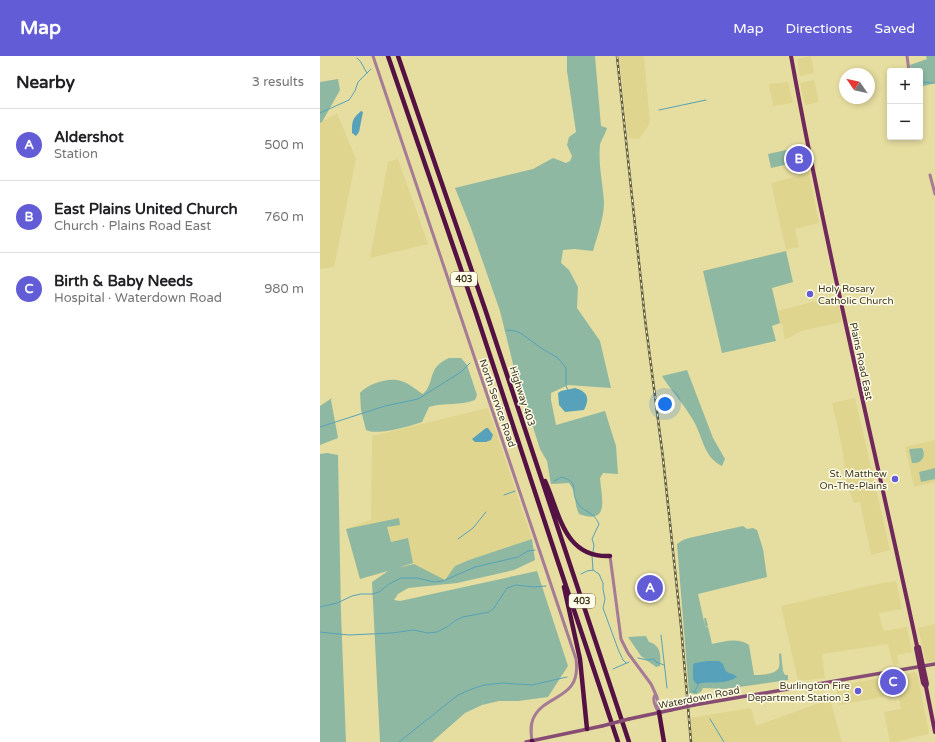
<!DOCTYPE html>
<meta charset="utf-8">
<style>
body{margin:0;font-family:"Varela Round",sans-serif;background:#f6f6f6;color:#202124}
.controls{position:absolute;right:12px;top:12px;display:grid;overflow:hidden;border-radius:4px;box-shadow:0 2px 6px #0003}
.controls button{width:36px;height:36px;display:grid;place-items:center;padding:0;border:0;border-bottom:1px solid #e0e0e0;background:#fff;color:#202124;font:20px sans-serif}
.compass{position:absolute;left:519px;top:12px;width:36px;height:36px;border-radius:50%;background:#fff;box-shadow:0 2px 6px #0003;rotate:304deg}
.you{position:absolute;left:345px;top:348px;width:14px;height:14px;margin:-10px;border:3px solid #fff;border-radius:50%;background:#1a73e8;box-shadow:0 0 0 6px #1a73e833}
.badge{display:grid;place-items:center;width:26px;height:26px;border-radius:50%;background:#625dd6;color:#fff;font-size:13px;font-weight:700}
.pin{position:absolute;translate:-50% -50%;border:2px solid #fff;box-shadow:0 1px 4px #0006}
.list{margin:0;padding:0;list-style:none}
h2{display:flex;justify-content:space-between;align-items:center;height:52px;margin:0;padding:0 16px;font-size:17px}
h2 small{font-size:13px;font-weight:400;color:#757577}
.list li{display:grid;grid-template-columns:26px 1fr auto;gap:12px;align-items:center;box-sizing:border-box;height:72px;padding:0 16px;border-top:1px solid #e0e0e0}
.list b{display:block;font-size:15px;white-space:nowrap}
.list p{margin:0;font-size:13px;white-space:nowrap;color:#757577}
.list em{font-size:13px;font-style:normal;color:#757577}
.map{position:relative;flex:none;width:615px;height:686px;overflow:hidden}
header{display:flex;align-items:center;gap:24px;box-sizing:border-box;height:56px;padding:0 20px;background:#625dd6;color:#fff}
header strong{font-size:19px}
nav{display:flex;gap:22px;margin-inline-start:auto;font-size:14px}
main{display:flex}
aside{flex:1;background:#fff}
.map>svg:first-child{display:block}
.built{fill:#dfd58f}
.green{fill:#8eb8a1}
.water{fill:#57a2ba}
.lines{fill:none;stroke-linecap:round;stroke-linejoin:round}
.stream{stroke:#57a2ba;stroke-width:1}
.tertiary{stroke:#a57b95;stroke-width:3}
.secondary{stroke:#874c74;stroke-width:3.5}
.primary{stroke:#71285b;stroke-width:4}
.motorway{stroke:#541143;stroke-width:4.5}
.rail-casing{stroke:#625d3c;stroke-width:2.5}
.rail{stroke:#fffcea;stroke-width:1;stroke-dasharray:3;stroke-linecap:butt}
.secondary-bridge{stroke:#874c74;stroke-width:3.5}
.poi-dot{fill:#625dd6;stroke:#fffcea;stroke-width:1.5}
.labels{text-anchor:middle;stroke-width:3;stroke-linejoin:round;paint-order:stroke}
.shield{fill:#fffcea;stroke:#76735c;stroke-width:1}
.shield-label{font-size:9px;font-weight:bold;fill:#3c381f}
.poi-label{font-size:10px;fill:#3c381f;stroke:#fffcea;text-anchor:end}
.street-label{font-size:10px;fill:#3c381f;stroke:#fffcea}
</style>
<header>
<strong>Map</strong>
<nav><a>Map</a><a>Directions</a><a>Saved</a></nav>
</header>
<main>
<aside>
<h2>Nearby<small>3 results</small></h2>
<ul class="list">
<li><span class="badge">A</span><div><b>Aldershot</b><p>Station</p></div><em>500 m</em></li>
<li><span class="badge">B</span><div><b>East Plains United Church</b><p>Church · Plains Road East</p></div><em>760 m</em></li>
<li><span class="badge">C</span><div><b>Birth &amp; Baby Needs</b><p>Hospital · Waterdown Road</p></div><em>980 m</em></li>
</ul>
</aside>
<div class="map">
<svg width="615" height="686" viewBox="0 0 615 686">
<rect width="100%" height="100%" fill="#e6dda0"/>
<path class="built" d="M299,0H324L330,67L319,83L308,82Z
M491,0L494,17L480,20L477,3Z
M494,24L499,46L485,49L480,27Z
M468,26L473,47L453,50L449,28Z
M17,57L36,103L14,211L0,213V67Z
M78,103L108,188L50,202L68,106Z
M489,117L499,167L475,173L479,191L466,194L451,127Z
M517,240L522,266L481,275L469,282L464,283L463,270L460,267L457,255Z
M535,342L570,494L551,499L540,446L534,447L527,429L522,391L512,347Z
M168,352L212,483L149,504L135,510L125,524L113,519L72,513L39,520L28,472L51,464L52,380Z
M615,384V426L594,431L585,391Z
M576,525L582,553L559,557L560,563L564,575L587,571L592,596L577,599L579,608L573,609L568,588L502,598L505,622L478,625L461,550L557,528Z
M615,568V605L607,606L606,605L598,572Z
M594,616L597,618L609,677L608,678L576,686H570L564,656L581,653L578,638L519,649L516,630L578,619L580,628L588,627L587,618Z
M510,643L522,686H372L369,662L431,652L436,670Z"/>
<path class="green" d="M247,0H275L281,70L287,72C285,79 281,84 280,89C278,109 283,128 284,147C284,162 277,181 273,195L254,193L243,194L241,207L249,214L258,231L257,252L280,285L291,332L248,329L231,337V344L236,369L285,355L296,390L298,418L283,417L280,422C281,440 291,470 259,458C253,446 258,438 249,427L231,428L227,405L220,393L193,308L180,255L151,172L135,132L213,113L233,102L246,107L250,105L252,100L247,89L249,81L256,76L247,15Z
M606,0H615V27L600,31V15H591L590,9L607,3Z
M18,23L20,34L2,66L0,67V26Z
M471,93L474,104L473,107L451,112L448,98Z
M466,195L473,226L452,232L460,267L452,270L456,285L402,297L383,215Z
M129,302H141L147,309L157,339L155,344C140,350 124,346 109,351L102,366C91,370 57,380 46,374L41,354L40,337C48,328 69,321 81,325C89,327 96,334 103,338C116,326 106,312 129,302Z
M367,314L393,382L405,403L402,410C383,401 383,380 373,364C364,348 351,335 342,320Z
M12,342L11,344L18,382L0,389V350Z
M602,392C607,401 601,408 592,407L589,394L590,393Z
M7,397L18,399L21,558L26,686H0V398Z
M615,412V423L601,426L599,416Z
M79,462L80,469L67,471L71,486L88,482L93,507L78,512L94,508L125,524L135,510L149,504L212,483L215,504L194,514L137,527L88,532L78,538L74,544L80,545L217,515L248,610L228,641L198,645H179L162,649L145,657L112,686H60L52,526L68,515L40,523L26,473Z
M423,470L427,473L433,472L437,474L443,493L447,521L378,538L385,570L384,562H386L388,570L385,571H388L392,588C405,586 417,581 429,589L434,619C440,619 456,619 459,611C460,608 459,602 459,598L461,597L463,615L465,619H468V624L404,633L383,632L381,636L375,638L369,637L357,488L363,484L369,482Z
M326,580L329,586C341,589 341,600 340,610L336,611L321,600L308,581Z"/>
<path class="water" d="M41,55L43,56L39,76L36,80L32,77C32,65 32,63 41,55Z
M255,332C268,336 270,342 264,354L245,356L239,349L238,337L241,335Z
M166,372H168L173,379L171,384L166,386H155L152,383Z
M387,605H399L403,608C407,621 409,614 417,621C404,630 390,624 376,628L373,623V609L375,607Z"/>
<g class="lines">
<path class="stream" d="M37,2C42,5 43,12 47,17
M603,26L611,27H615
M339,54L386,44
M0,57L29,44L35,35L38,26L51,13
M186,274L196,275L202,278L221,292L238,302L246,312V330L248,334
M0,371L65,350L98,343L141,316L150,307
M234,425L242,421C260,427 250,434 257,446C263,457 273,454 279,468L272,483L274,489L273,496
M184,439L195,435
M138,483L153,472L166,456
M272,499L273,514
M261,518L267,515L273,514L279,518L283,527V533L285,543L283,552L298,593L303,604L306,607
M0,551L17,547L32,540L41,538H52L59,536L69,528L81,522H97L114,526L123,525L155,511L198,501L208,495L215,494
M0,576L29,579L72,577L93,574L108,577L117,576L127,571L136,564L143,561L169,556L174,552L187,532L196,529L213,531L226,530
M341,579L347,632
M318,602L327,604L334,603L336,606L344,609
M293,613L309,606
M372,635L377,637
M375,635L379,627
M390,663L404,686
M79,686L138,639L152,633L164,629L182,627L212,629L247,621"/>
<path class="tertiary" d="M53,0L256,603C262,645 224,637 213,663C210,670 211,677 212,685
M587,0L589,15
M610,119L615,138
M290,500L301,583L308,597L331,628L337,641L339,656
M335,639C332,644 335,650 338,655"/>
<path class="secondary" d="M374,649L615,608
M309,663L351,654
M206,686L282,670"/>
<path class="primary" d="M471,0C507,198 555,393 597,590L599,591L607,628L606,631L615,676
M597,590L596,592L603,627L606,631"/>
<path class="motorway" d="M68,0L156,257L238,506L298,686
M78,0L165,253L309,686
M225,425C240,458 244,502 290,500
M244,531L260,603L267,673
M339,656L344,686
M212,685V686"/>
<g class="rail-casing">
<path id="rail" d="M297,0L325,263L343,402L361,570L371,686"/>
</g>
<use href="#rail" class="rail"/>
<path class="secondary-bridge" d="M351,654L374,649
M282,670L309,663"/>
</g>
<g class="poi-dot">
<circle cx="490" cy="238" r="4"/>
<circle cx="575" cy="423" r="4"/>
<circle cx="538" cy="635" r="4"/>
</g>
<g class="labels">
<g class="shield">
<rect x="131" y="216" width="26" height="14" rx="3"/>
<rect x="249" y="538" width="26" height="14" rx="3"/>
</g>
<g class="shield-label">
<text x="144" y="226">403</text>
<text x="262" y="548">403</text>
</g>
<g class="poi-label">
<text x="498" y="236" text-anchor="start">Holy Rosary<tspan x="498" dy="12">Catholic Church</tspan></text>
<text x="567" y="421">St. Matthew<tspan x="567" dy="12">On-The-Plains</tspan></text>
<text x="530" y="633">Burlington Fire<tspan x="530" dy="12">Department Station 3</tspan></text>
</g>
<g class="street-label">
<text transform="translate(542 305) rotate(78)" y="4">Plains Road East</text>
<text transform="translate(203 340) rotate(72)" y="4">Highway 403</text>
<text transform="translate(178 347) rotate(71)" y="4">North Service Road</text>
<text transform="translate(379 641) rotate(-11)" y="4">Waterdown Road</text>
</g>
</g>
</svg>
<div class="controls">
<button>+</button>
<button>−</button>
</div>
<svg class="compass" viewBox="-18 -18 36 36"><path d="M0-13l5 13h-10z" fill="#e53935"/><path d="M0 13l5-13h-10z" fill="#757577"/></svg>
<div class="you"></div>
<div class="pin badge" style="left:330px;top:532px">A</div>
<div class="pin badge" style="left:479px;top:103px">B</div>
<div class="pin badge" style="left:573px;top:626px">C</div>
</div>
</main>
